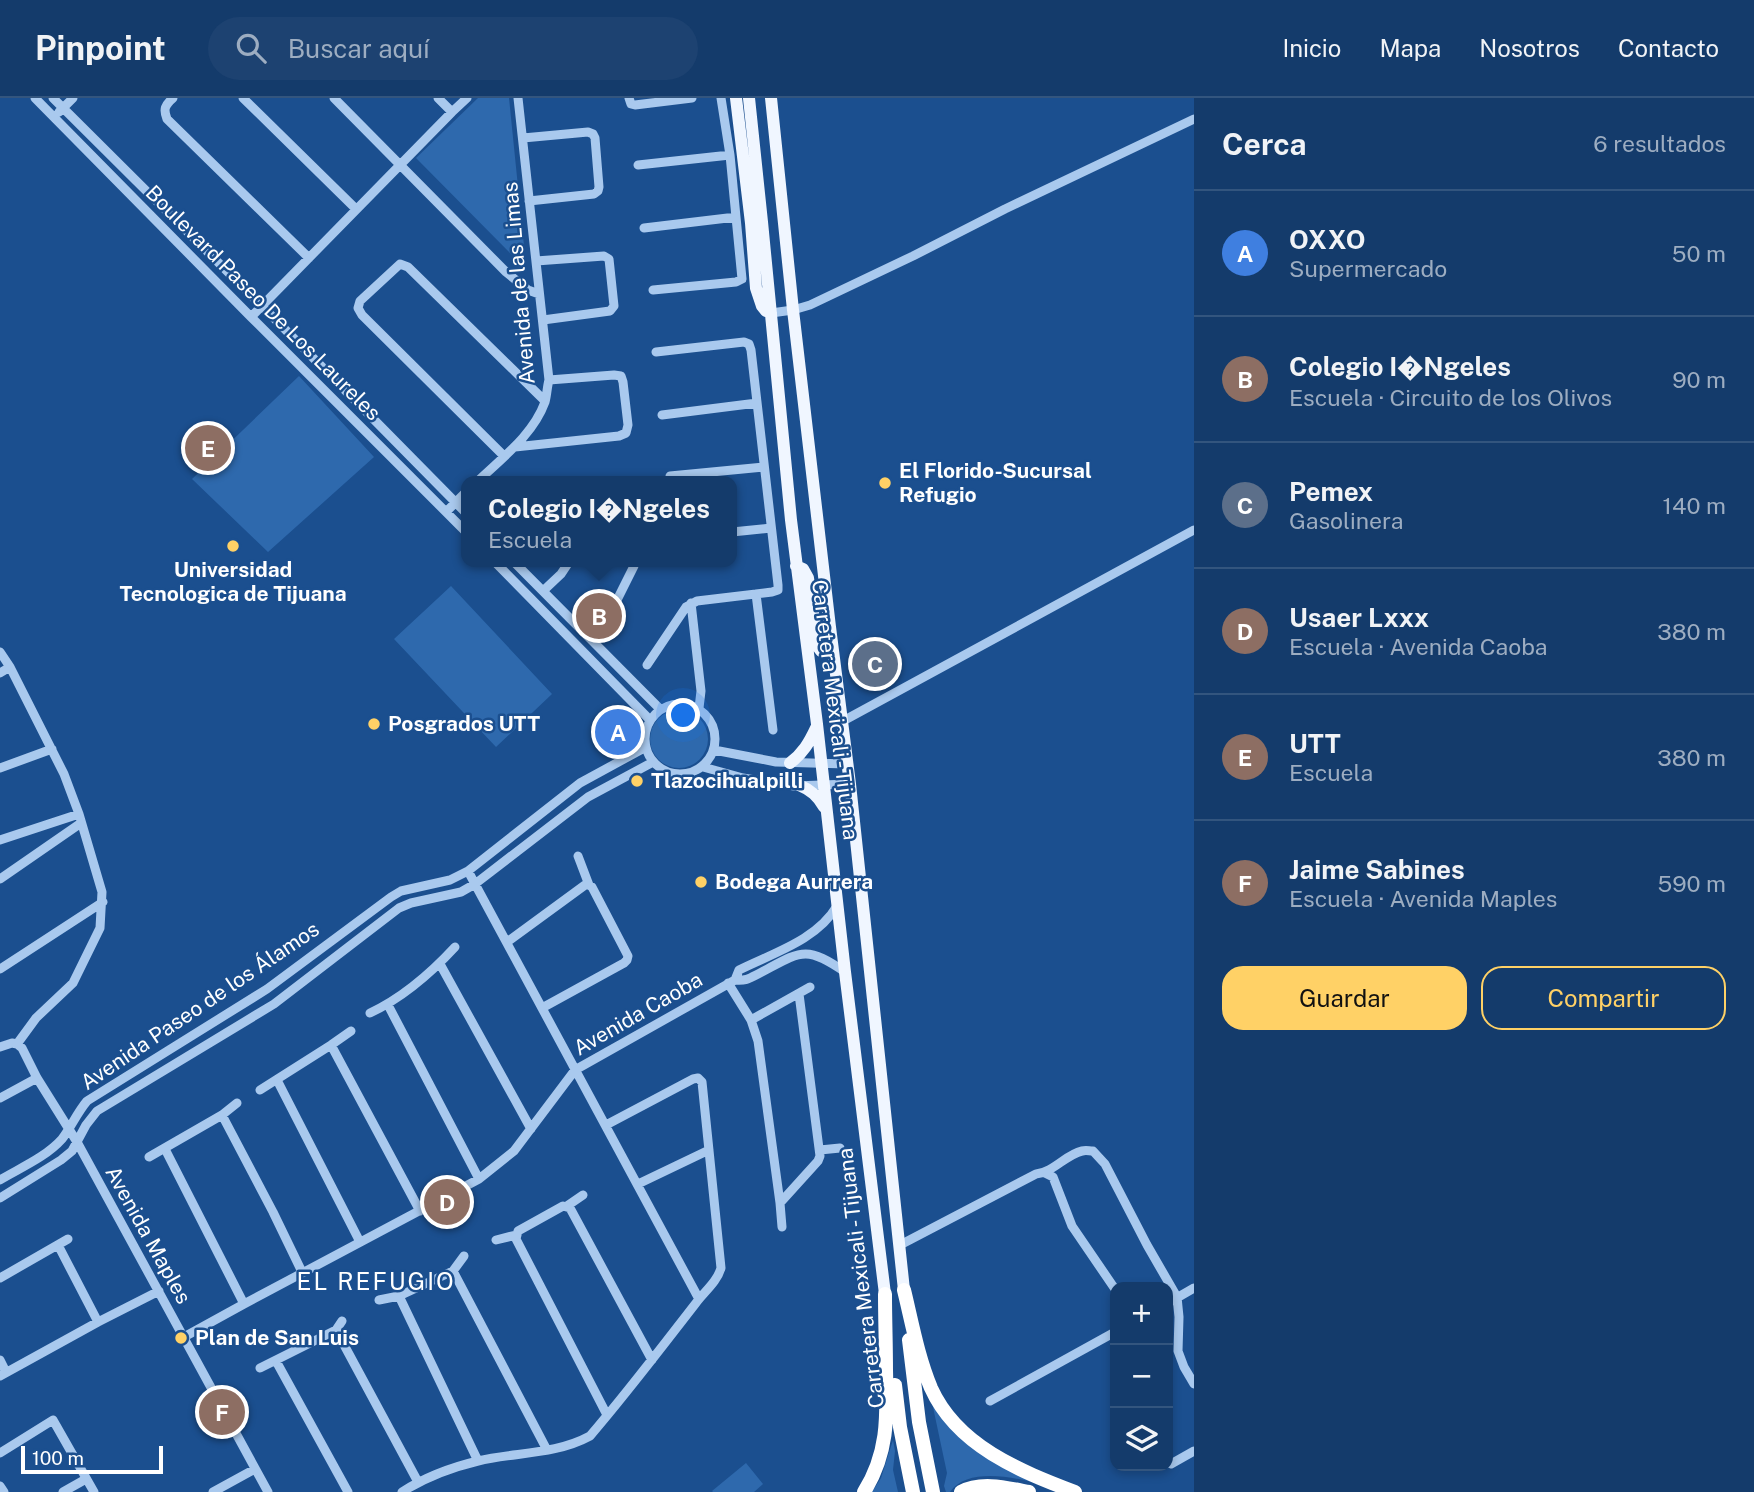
<!DOCTYPE html>
<html lang="es">
<meta charset="utf-8">
<style>
body{margin:0;font-family:"Public Sans",sans-serif;background:#1d4271;color:#f1f3f6}
.controls{position:absolute;right:21px;bottom:21px;display:grid;overflow:hidden;border-radius:14px;box-shadow:0 4px 10px #0003}
.controls button{width:63px;height:63px;display:grid;place-items:center;padding:0;border:0;border-bottom:2px solid #33557e;background:#143b6b;color:#f1f3f6;font:35px sans-serif}
.scale{position:absolute;left:21px;bottom:18px;width:142px;box-sizing:border-box;padding-left:7px;border:4px solid #fff;border-top:0;font-size:19px;line-height:24px;white-space:nowrap;color:#fff;-webkit-text-stroke:5px #1b4f8f;paint-order:stroke}
.you{position:absolute;left:684px;top:618px;width:24px;height:24px;margin:-18px;border:5px solid #fff;border-radius:50%;background:#1a73e8;box-shadow:0 0 0 10px #1a73e833}
.badge{display:grid;place-items:center;width:46px;height:46px;border-radius:50%;background:#ffd166;color:#fff;font-size:23px;font-weight:700}
.pin{position:absolute;translate:-50% -50%;border:4px solid #fff;box-shadow:0 2px 7px #0006}
.popup{position:absolute;left:461px;top:378px;width:276px;height:91px;box-sizing:border-box;display:grid;place-content:center;border-radius:14px;background:#143b6b;filter:drop-shadow(0 2px 5px #0005);font-size:23px;white-space:nowrap;color:#9dadc1}
.popup b{font-size:26px;color:#f1f3f6}
.popup::after{content:'';position:absolute;left:50%;top:100%;margin-left:-14px;border:14px solid transparent;border-top-color:#143b6b}
.list{margin:0;padding:0;list-style:none}
h2{display:flex;justify-content:space-between;align-items:center;height:91px;margin:0;padding:0 28px;font-size:30px}
h2 small{font-size:23px;font-weight:400;color:#9dadc1}
.list li{display:grid;grid-template-columns:46px 1fr auto;gap:21px;align-items:center;box-sizing:border-box;height:126px;padding:0 28px;border-top:2px solid #33557e}
.list b{display:block;font-size:26px;white-space:nowrap}
.list p{margin:0;font-size:23px;white-space:nowrap;color:#9dadc1}
.list em{font-size:23px;font-style:normal;color:#9dadc1}
.actions{display:flex;gap:14px;padding:21px 28px}
.actions a{flex:1;padding:16px 0;border:2px solid #ffd166;border-radius:21px;text-align:center;font-size:24px;color:#ffd166}
.actions .main{background:#ffd166;color:#111}
.icon{flex:none;width:38px;height:38px;fill:none;stroke:currentColor;stroke-width:2;stroke-linecap:round;stroke-linejoin:round}
.map{position:relative;flex:none;width:1194px;height:1394px;overflow:hidden}
header{display:flex;align-items:center;gap:42px;box-sizing:border-box;height:98px;padding:0 35px;background:#143b6b;border-bottom:2px solid #33557e}
header strong{font-size:33px}
nav{display:flex;gap:38px;margin-inline-start:auto;font-size:24px}
.search{width:490px;height:63px;background:#1d4271;display:flex;align-items:center;gap:18px;box-sizing:border-box;padding:0 24px;border-radius:38px;color:#9dadc1;font-size:26px}
main{display:flex}
aside{flex:1;background:#143b6b}
.map>svg:first-child{display:block}
.green{fill:#2e69ad}
.lines{fill:none;stroke-linecap:round;stroke-linejoin:round}
.minor{stroke:#a9c9ee;stroke-width:9}
.major{stroke:#f0f6ff;stroke-width:12}
.highway{stroke:#fff;stroke-width:14}
.poi-dot{fill:#ffd166;stroke:#1b4f8f;stroke-width:2.5}
.labels{text-anchor:middle;stroke-width:5;stroke-linejoin:round;paint-order:stroke}
.street-label{font-size:21px;fill:#fff;stroke:#1b4f8f}
.poi-label{font-size:21px;font-weight:bold;fill:#fff;stroke:#1b4f8f;text-anchor:start}
.quarter-label{font-size:24px;letter-spacing:2px;fill:#fff;stroke:#1b4f8f}
</style>
<header>
<strong>Pinpoint</strong>
<div class="search"><svg class="icon" aria-label="search" viewBox="0 0 24 24"><circle cx="10" cy="10" r="6"/><path d="M15 15l6 6"/></svg>Buscar aquí</div>
<nav><a>Inicio</a><a>Mapa</a><a>Nosotros</a><a>Contacto</a></nav>
</header>
<main>
<div class="map">
<svg width="1194" height="1394" viewBox="0 0 1194 1394">
<rect width="100%" height="100%" fill="#1b4f8f"/>
<path class="green" d="M478,0H509L524,148V153L519,157L513,158L416,60Z
M299,278L374,359L268,454L192,381Z
M451,488L552,596L496,649L394,541Z
M650 641a29 29 0 1 1 58 0a29 29 0 1 1-58 0Z
M930,1295L957,1332L1041,1386C1016,1380 968,1368 950,1394H946L944,1388L947,1375Z
M893,1342L895,1353L893,1372L898,1394H872L881,1380Z
M746,1365L763,1386L754,1394H713L712,1393Z"/>
<g class="lines">
<path class="minor" d="M35,0L251,219L466,434
M53,0L262,208L466,415
M173,0C165,7 163,11 167,21L309,160
M243,0L356,111
M334,0L506,174L528,192L539,196
M438,0L452,14
M629,0L631,6L635,7L692,0
M59,14L73,0
M523,40L588,34L593,36L595,40L599,89L598,93L594,96L529,103
M638,67L730,57
M644,130L736,119
M536,163L604,158L609,161L614,208L610,213L543,222
M653,192L736,184L742,181L730,57L721,0
M771,215L793,212L810,207L913,158L1005,111L1194,21
M251,219L452,14L467,0
M662,317L757,305
M515,349L619,338L626,335L628,327L623,284L621,278L614,277L549,282
M504,358L362,217L358,210L360,203L400,166L408,169L545,303
M670,378L764,369
M478,383C502,360 533,337 545,304C547,297 547,289 549,282L518,0
M446,414L466,394
M732,434L771,430
M495,464L650,622
M514,464L660,611
M543,493L561,476L569,464
M756,496L773,632
M691,505L701,593L699,610
M588,538L617,502L634,468L635,464
M0,554L10,569L64,676L79,716L102,794L100,830L73,885L36,920L17,946
M647,567L686,509L697,503L772,494L778,492V487L751,252L749,246L744,244L656,254
M0,575L10,569
M645 641a35 35 0 1 1 70 0a35 35 0 1 1-70 0Z
M843,623L1194,432
M714,652L776,664L847,666
M703,669L743,680L794,688L850,686
M0,670L52,651
M0,742L79,716
M468,773L699,1201
M0,781L81,725
M507,844L585,787H589
M440,866L531,1031
M0,871L103,804
M735,882L739,872C773,855 817,842 837,808
M735,882C747,883 750,880 760,875C800,854 805,846 845,874
M728,885L751,922L758,943L780,1105L782,1129
M388,907L479,1081
M542,910L624,865L627,862L628,858L592,789L589,787L578,758
M370,915C402,900 431,875 455,849
M751,922L810,889
M17,946L22,950L37,980L77,1044L268,1394
M331,947L420,1113
M0,949L12,945L17,946
M277,982L360,1144
M260,992L331,947L351,933
M0,1000L37,980
M222,1017L273,1114L302,1174
M165,1051L244,1206
M820,1052L840,1050
M149,1059L222,1017L237,1005
M1045,1075L1053,1079L1072,1128L1115,1191
M0,1082C20,1070 46,1059 62,1041C71,1029 77,1015 87,1003L267,891L391,799L401,793L450,782L468,773L580,685L646,649
M638,1086L709,1052
M0,1100L61,1062L72,1053L86,1027L97,1013L274,906L399,810L411,805L461,794L475,786L588,699L653,664
M780,1105L818,1063L820,1058L799,896
M567,1108L583,1097
M496,1142L516,1137
M58,1147L98,1224
M900,1147L1036,1076C1054,1074 1065,1057 1082,1053C1086,1052 1089,1053 1093,1053L1105,1066L1147,1147L1177,1199L1179,1219L1178,1253L1184,1269L1194,1286
M453,1173L547,1352
M0,1180L68,1141
M399,1198L478,1363
M379,1202L399,1198L453,1173L464,1158
M1168,1205L1194,1190
M336,1232L418,1384
M184,1239L244,1206L479,1081L514,1053L575,972L735,882
M0,1262L6,1274
M276,1263L348,1394
M260,1270L336,1232L342,1223
M0,1278L98,1224L159,1193
M990,1303L1115,1234
M607,1317L516,1141L518,1133L563,1108L570,1110L652,1262
M0,1355L53,1322L94,1394
M1171,1366L1194,1353
M0,1388L4,1394
M63,1394L86,1381
M213,1394L255,1371
M402,1394C424,1380 453,1369 478,1363C515,1354 555,1357 590,1338C627,1295 661,1250 696,1205C705,1193 717,1184 721,1170L702,984L698,980L693,981L606,1027"/>
<path class="major" d="M736,0L751,125L756,190L762,208L766,213L771,215
M749,0L762,124L791,422L817,626L845,874L885,1196
M771,0L793,212L830,529L850,686L904,1192
M796,468L803,471L808,480L818,549L821,553L833,556
M790,665C803,655 809,645 816,630
M799,687C811,692 818,698 824,709"/>
<path class="highway" d="M904,1192C912,1225 918,1259 931,1290C957,1348 1020,1373 1075,1394
M909,1242L919,1324L933,1394
M895,1287L900,1329L913,1394
M864,1394C889,1354 887,1317 886,1272C886,1247 885,1221 885,1196
M961,1394C981,1383 1008,1390 1029,1394"/>
</g>
<g class="poi-dot">
<circle cx="885" cy="385" r="7"/>
<circle cx="233" cy="448" r="7"/>
<circle cx="374" cy="626" r="7"/>
<circle cx="637" cy="683" r="7"/>
<circle cx="701" cy="784" r="7"/>
<circle cx="181" cy="1240" r="7"/>
</g>
<g class="labels">
<g class="street-label">
<text transform="translate(519 185) rotate(-95)" y="7">Avenida de las Limas</text>
<text transform="translate(263 205) rotate(45)" y="7">Boulevard Paseo De Los Laureles</text>
<text transform="translate(835 612) rotate(83)" y="7">Carretera Mexicali - Tijuana</text>
<text transform="translate(200 908) rotate(-34)" y="7">Avenida Paseo de los Álamos</text>
<text transform="translate(638 916) rotate(-30)" y="7">Avenida Caoba</text>
<text transform="translate(148 1137) rotate(61)" y="7">Avenida Maples</text>
<text transform="translate(861 1180) rotate(-97)" y="7">Carretera Mexicali - Tijuana</text>
</g>
<g class="poi-label">
<text x="899" y="380">El Florido-Sucursal<tspan x="899" dy="24">Refugio</tspan></text>
<text x="233" y="479" text-anchor="middle">Universidad<tspan x="233" dy="24">Tecnologica de Tijuana</tspan></text>
<text x="388" y="633">Posgrados UTT</text>
<text x="651" y="690">Tlazocihualpilli</text>
<text x="715" y="791">Bodega Aurrera</text>
<text x="195" y="1247">Plan de San Luis</text>
</g>
<g class="quarter-label">
<text x="376" y="1192">EL REFUGIO</text>
</g>
</g>
</svg>
<div class="controls">
<button>+</button>
<button>−</button>
<button><svg class="icon" aria-label="layers" viewBox="0 0 24 24"><path d="M12 4l9 5-9 5-9-5zM3 14l9 5 9-5"/></svg></button>
</div>
<div class="scale">100 m</div>
<div class="you"></div>
<div class="pin badge" style="left:618px;top:634px;background:#3f7fe0">A</div>
<div class="pin badge" style="left:599px;top:518px;background:#8d6e63">B</div>
<div class="popup"><b>Colegio I�Ngeles</b>Escuela</div>
<div class="pin badge" style="left:875px;top:566px;background:#5c6f8a">C</div>
<div class="pin badge" style="left:447px;top:1104px;background:#8d6e63">D</div>
<div class="pin badge" style="left:208px;top:350px;background:#8d6e63">E</div>
<div class="pin badge" style="left:222px;top:1314px;background:#8d6e63">F</div>
</div>
<aside>
<h2>Cerca<small>6 resultados</small></h2>
<ul class="list">
<li><span class="badge" style="background:#3f7fe0">A</span><div><b>OXXO</b><p>Supermercado</p></div><em>50 m</em></li>
<li><span class="badge" style="background:#8d6e63">B</span><div><b>Colegio I�Ngeles</b><p>Escuela · Circuito de los Olivos</p></div><em>90 m</em></li>
<li><span class="badge" style="background:#5c6f8a">C</span><div><b>Pemex</b><p>Gasolinera</p></div><em>140 m</em></li>
<li><span class="badge" style="background:#8d6e63">D</span><div><b>Usaer Lxxx</b><p>Escuela · Avenida Caoba</p></div><em>380 m</em></li>
<li><span class="badge" style="background:#8d6e63">E</span><div><b>UTT</b><p>Escuela</p></div><em>380 m</em></li>
<li><span class="badge" style="background:#8d6e63">F</span><div><b>Jaime Sabines</b><p>Escuela · Avenida Maples</p></div><em>590 m</em></li>
</ul>
<div class="actions"><a class="main">Guardar</a><a>Compartir</a></div>
</aside>
</main>
